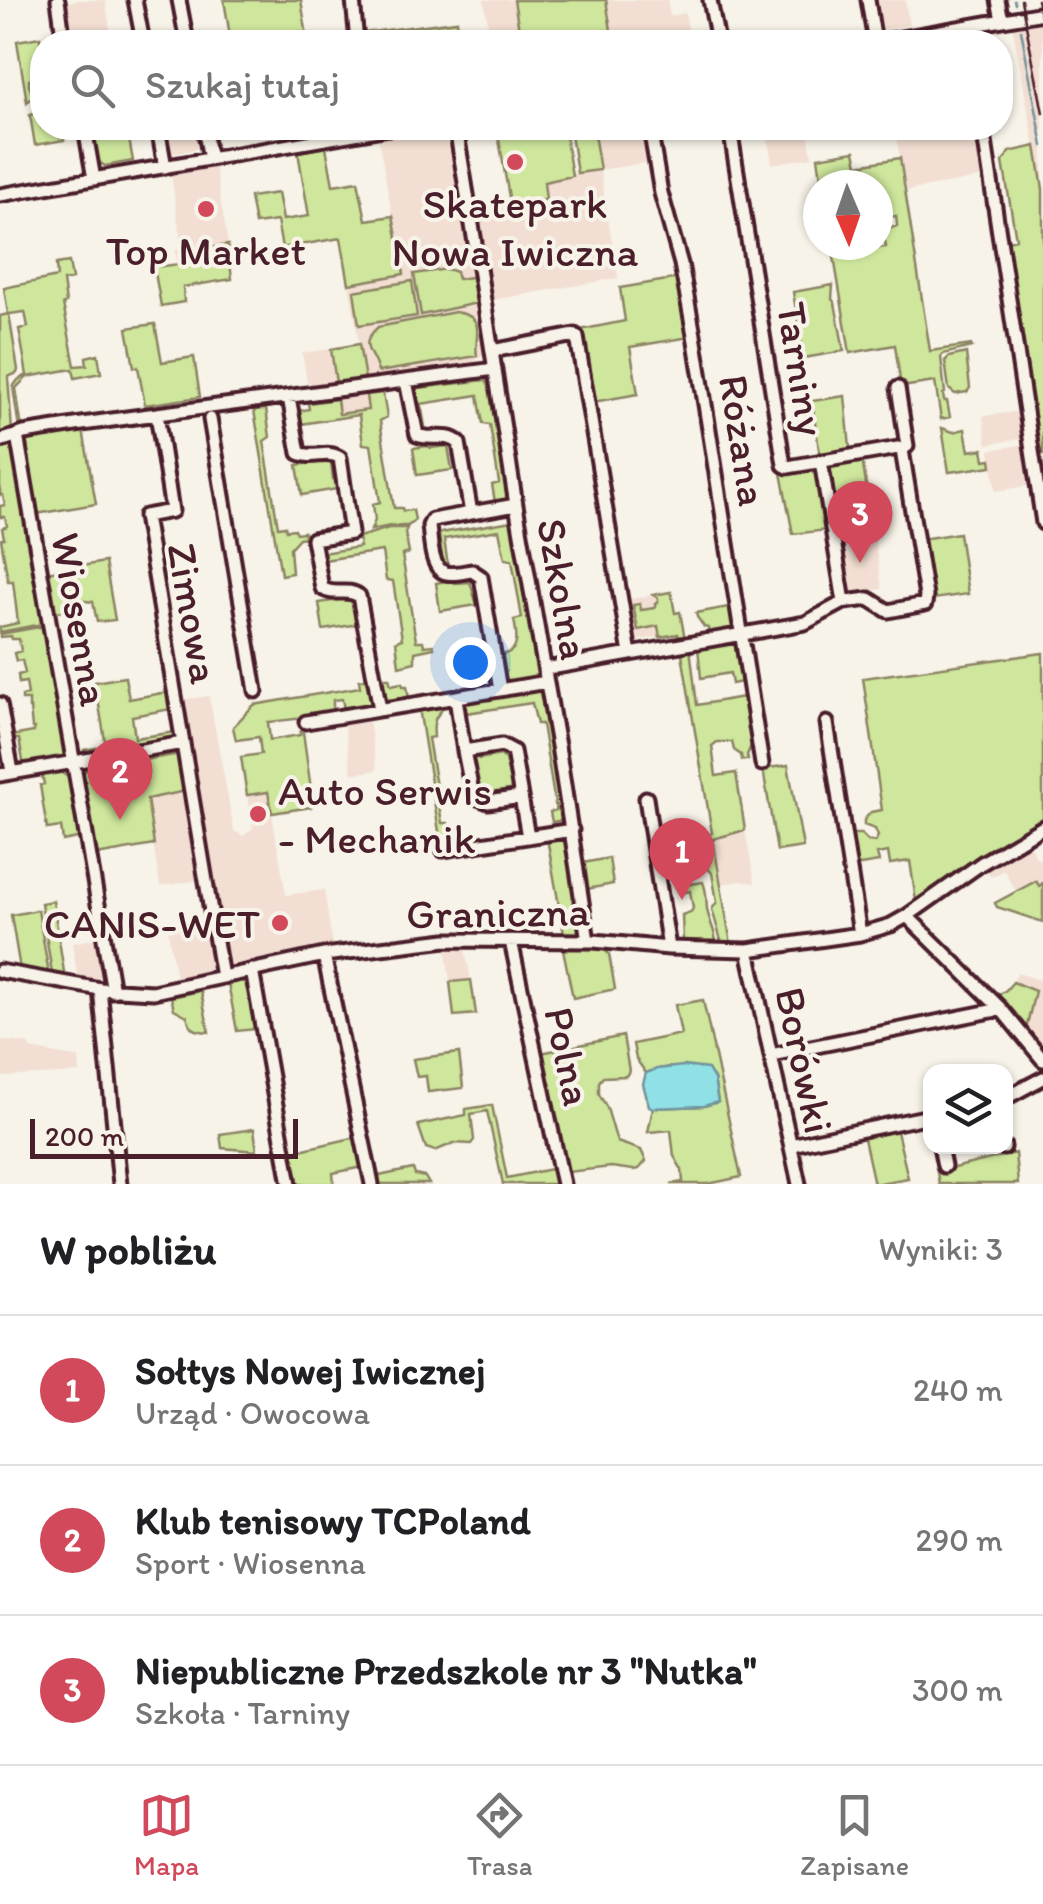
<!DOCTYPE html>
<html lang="pl">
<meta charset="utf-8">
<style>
body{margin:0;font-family:Itim,sans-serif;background:#f2f2f2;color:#202124}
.controls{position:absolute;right:30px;bottom:30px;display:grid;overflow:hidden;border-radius:20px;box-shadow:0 2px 8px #0004}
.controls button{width:90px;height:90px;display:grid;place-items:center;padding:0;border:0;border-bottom:2px solid #e0e0e0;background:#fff;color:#202124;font:50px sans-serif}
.compass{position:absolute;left:803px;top:170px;width:90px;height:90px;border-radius:50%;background:#fff;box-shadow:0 2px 8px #0004;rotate:178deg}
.scale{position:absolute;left:30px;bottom:25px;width:268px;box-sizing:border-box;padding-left:10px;border:5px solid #4a1f2b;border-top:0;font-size:28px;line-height:35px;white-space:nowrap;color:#4a1f2b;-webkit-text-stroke:8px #f7f3e8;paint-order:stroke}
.you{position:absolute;left:470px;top:662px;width:35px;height:35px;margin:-25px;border:8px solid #fff;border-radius:50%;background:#1a73e8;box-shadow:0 0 0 15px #1a73e833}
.badge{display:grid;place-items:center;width:65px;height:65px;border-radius:50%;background:#d1495b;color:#fff;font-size:32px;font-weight:700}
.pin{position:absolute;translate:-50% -82px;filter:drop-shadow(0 2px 5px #0008)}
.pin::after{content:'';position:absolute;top:52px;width:35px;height:30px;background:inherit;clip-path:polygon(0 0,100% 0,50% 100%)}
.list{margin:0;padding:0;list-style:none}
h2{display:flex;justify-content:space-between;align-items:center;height:130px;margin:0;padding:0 40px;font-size:42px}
h2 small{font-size:32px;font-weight:400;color:#757577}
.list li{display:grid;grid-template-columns:65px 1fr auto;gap:30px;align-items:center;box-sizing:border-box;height:150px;padding:0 40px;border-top:2px solid #e0e0e0}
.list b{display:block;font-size:38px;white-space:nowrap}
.list p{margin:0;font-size:32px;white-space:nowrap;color:#757577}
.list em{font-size:32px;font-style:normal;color:#757577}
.icon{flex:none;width:55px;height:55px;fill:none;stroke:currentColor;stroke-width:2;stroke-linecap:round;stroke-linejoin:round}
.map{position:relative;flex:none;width:1043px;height:1184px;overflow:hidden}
.search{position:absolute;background:#fff;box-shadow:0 2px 8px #0004;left:30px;right:30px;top:30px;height:110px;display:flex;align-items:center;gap:25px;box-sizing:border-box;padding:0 35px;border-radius:40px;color:#757577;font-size:38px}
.sheet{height:580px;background:#fff}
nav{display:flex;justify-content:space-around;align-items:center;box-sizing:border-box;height:140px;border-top:2px solid #e0e0e0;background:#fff;font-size:28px;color:#757577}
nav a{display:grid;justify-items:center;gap:5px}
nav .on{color:#d1495b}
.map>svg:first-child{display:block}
.built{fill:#f2ded2}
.green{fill:#cee79c;stroke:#8c8364;stroke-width:2.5}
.water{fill:#8fe1e6;stroke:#73939b;stroke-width:2.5}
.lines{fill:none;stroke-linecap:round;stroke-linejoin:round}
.stream{stroke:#73939b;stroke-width:2.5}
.minor-casing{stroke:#4a1f2b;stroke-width:19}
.minor{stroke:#f7f3e8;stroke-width:11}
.rail{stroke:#4a1f2b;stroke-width:2.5}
.poi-dot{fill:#d1495b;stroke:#f7f3e8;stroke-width:4}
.labels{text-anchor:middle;stroke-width:8;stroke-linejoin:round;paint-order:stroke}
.poi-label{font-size:42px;fill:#4a1f2b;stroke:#f7f3e8}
.street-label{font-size:42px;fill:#4a1f2b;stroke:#f7f3e8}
</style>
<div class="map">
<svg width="1043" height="1184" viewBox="0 0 1043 1184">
<rect width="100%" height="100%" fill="#f7f3e8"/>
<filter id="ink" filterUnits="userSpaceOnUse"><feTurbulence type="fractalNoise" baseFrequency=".01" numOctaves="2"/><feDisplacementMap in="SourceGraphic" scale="20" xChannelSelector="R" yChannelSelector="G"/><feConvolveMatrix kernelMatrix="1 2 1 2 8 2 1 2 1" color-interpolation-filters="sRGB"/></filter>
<g filter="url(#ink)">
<path class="built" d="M80,0H105L111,34L70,41L63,3Z
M484,0H514L521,42H491Z
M606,0H667L670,16L685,13L690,39L698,38L699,42H613Z
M873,0H905L909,25L878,31Z
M1043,20V189L1012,25Z
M162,128H201L205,147L167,155Z
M593,128H645L651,162L600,170L618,278L492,300L483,249L471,251V264L484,338L482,357L479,356L475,362L365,379L349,284L403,273L378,137L383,139L386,136L407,132L408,137L413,138L444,130L448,147H453L470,243L482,240L476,206L509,201L510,203L545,200L544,182L572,174L600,170Z
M655,128H692L693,136L658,142Z
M766,128H807L812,157L772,164Z
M904,128H980L985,177L905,191L895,129Z
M215,166L228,245L205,249L206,261L178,265L175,251L182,248L171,174Z
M331,349L336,383L314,386L307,381L302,353Z
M366,395L369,410L339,414L337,399Z
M1023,409L1027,438L987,444L983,416L1016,412Z
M1026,444L1033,485L996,491L990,450Z
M872,522L882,589L847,594L836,528Z
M671,592L678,634L633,641L626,600Z
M209,696L234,831L243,836L253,828L247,795L268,792L286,895L324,890L333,948L243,967L224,964L180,700Z
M369,722L377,770L352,774L344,725Z
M186,791L201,880L160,886L146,799Z
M738,830H745L755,883L741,881L720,884L713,838L732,835Z
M1028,841L1037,859L1043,860V883L1039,886L1035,881L1016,891L1004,870L991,877L984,866Z
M208,924L217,970L184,980L176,979L168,931Z
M100,938L106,983L78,980L72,943Z
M446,950H465L471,980L450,982Z
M1017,973L1043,981V1056L1025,1034L1026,986L1013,982Z
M0,1040L29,1044L30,1049L79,1058L80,1073L0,1077Z"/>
<path class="green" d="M224,0H301L308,42H231Z
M358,0L363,33L457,21L461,42H432L429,33L360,42Z
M514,0H606L613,42H521Z
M40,37L42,80L37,76L29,80V86L34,96L27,102L17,41Z
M42,112V128H62L64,140L35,145L30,115Z
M92,128H127L133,161L105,166L97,161Z
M497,128H564L572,176L544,182L546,200L510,203Z
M570,128H593L600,170L577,173Z
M1036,146L1043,189V455L1042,449L1036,450L1003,242L1016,239L1003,162L1009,152Z
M326,147L333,185L358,181L366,220L393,216L404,274L349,284L341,238L282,248L277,221L255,224L250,197L278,193L283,220L309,216L298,152Z
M855,151L858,165L900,158L930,351L971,345L972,347L943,354L941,357L945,393L943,394L944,401H947L950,417L941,419L935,382L901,387L895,345L850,353L832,245H876L877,248L886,247L883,231L897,226L896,216L878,219V185H822L818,157Z
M228,245L232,279L183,287L184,302L161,306L154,267L206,261L204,249Z
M69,262L72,279L63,281L66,303L63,304L75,366L87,365L86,357L98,354L101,373L75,378L73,369L27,377L16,388L21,423L25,426L19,428L13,387L18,380L27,375L19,329L28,327L25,312L9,314L18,370L17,373L8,377L12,431L0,437V316L8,314L4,288L57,277L56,264Z
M447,269L456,272L458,279L472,277L477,303L421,315L414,274Z
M679,278L690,337L630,347L638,394L593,402L580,330L625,321L620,288Z
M412,281L417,316L359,325L354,291Z
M833,285L832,299L835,303L844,351L804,358L793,292Z
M455,312C489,317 473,335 477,356L378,372C374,352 356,347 378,327Z
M155,324L162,362L194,357L200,397L145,405L138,367H134L127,328Z
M359,344L365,379L336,383L331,349Z
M966,353L970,388L967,392L955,394L949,389L945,361L949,357Z
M485,380L490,387L508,497L507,500L495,502L492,485L499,483L490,425L483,424L478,395L421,404L426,432L421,429L415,393L418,388Z
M383,393L387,417L380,421L394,508H402L403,511L413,510L415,520L408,526H390L371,530L375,520L373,504L380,502L371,445L363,444L359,415L301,424L299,411L309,409L308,403L337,399L339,414L368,410L366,395Z
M845,396L850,448L841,453L820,457L812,401Z
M266,409L270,437L264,441L278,527L285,526L286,530L294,529L296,533L304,532L305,537L299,538L290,548L292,573L281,575L254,410Z
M942,428L953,432L965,429L969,451L983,449L985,460L991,459L992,466L949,472Z
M83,430L96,504L36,514L24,445L27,440Z
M12,444L15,447L17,458L15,460L42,624L0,632V627L18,623L13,581H8L1,539L4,538L2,528L7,526L5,517H0V506L5,505L3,495H0V445Z
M427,446L431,448L448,446L452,470L417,475L413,448Z
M862,459L872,522L836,528L826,465Z
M326,461L331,462L333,479H335L337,489L302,495L297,465Z
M818,466L828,530L793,534L781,473Z
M512,521L538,673L536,676L508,681L505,679L501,655C521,652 517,635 514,620L522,618L512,560L505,559L499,530L444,539L448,566L443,562L439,535L441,533Z
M389,528H407L405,533L409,553L402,555L416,641H423L424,646L433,645L434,648L415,652V662L399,666L396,641L402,639L393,581L386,580L382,551L324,560L322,553L360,547L359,537Z
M959,533L968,594L933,599L931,597L921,539Z
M105,562L115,620L97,622L93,602L77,600L75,604L66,605V611L53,612L46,572Z
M450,580L455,583L470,582L477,605L440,611L436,583Z
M671,592L675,613L680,612L685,639L679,640L678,634L660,637L658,626L638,630L633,605L640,604L641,610L655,608V604L658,602V598L653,595Z
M351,598L355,600L358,624L323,630L319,603Z
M734,606L738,630L709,635L708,628L704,627L697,617L696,613Z
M45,626L66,750L61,760L20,767L19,762L23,761L19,739H12L11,736L34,732V728H32L30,708H29V700H22V696L28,695L26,682L19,683L18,675L25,673L22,660L16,661L14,653L21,651L19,639H12L11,636L0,637V634Z
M737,638L746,681L732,684L730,673L701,678L698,647Z
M681,648H690L697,705L749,696L754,739L747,755L748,760H742L741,755L734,750L732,742H717L712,746L716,776L736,773L745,830L713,839L731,944H722L712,909L717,902L712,873L703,863L699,854L709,850L707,835L712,833Z
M1043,653V823L976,860L916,901L910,861L890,864L888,852L877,854L879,862L854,866L849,834H861L868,841L875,842L878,836L875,829L864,825V820L871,812L882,810L863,678Z
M125,677L129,699L168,692L171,709L132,716L135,738L175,732L177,729V740L87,755L84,750L106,746L95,682Z
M385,678H389L391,685L402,683L403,686H407L409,699L387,702L384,684Z
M365,679L372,685L376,704L344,709L342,699L333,700V711L305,715V718L268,722L270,740L300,735V732H303L313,804L311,807L272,813L268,792L247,795L241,757L261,754L259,737L236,740L233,727L254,705L360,687L359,680Z
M537,689L544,694L564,815L563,820L552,822L550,812L556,810L542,724H537L532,703L466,713L463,706L468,701Z
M441,705V711C433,719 433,726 434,737L428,738L442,823H448L451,842L441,844L419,708Z
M180,754L186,791L147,799L154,845L96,855L83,774L86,770Z
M501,755L505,759L513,793L486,798L475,794L468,757L474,756L479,759Z
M788,765L803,847L777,851L763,769Z
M60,772L68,777L82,837L63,841L61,827L47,829L40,785L44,784L42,774Z
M563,836L567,839L582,931L580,934H564L547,838Z
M609,858L613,884L587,889L583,863Z
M1036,881L1039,886L1043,883V922L997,907L995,903Z
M703,882C707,891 706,899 707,909C709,922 716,931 716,944H692V941L683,940L682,915L691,912L693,908L690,891L680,893L679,886Z
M53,901L64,972L62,977L52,973L41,903Z
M38,910L48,968L47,972L20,969L11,915Z
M563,949H604L609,954L615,989L573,998Z
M240,980L245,983L247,990H249L256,1029L237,1031L228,983Z
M471,980L476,1014L454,1016L450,982Z
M1013,982L1035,991L1025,1034L994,998L1006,990Z
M201,989V992L209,1032C195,1031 191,1030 187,1016L174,1009L171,997L196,992Z
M703,1000L741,1177L708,1184H671L683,1182L682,1170L674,1156L671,1130L648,1132L653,1108L704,1106L718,1102L714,1079C687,1068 674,1062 646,1073L636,1059L633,1044L681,1034L675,1005Z
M623,1036L629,1071L626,1076L603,1077L599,1082V1094L607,1108L617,1142L641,1150L646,1161L639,1169L633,1170L611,1167L568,1172L541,1053Z
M459,1053L463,1088L428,1092L426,1076L417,1077L413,1059Z
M492,1105L507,1178L556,1168L559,1184H503L487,1111L471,1114L474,1140L471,1144L454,1143L435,1151L426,1148L418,1125L466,1115V1109Z
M896,1127L908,1178L874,1184L863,1134Z
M254,1129L257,1151L222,1148L220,1134Z
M357,1137L363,1167L333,1173L334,1184H297L291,1152Z
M1015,1153L1018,1184H939L937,1172Z
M413,1169L415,1175L425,1177L429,1184H376L374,1177Z"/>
<path class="water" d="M683,1066L708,1069L714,1079L718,1102L704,1106L653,1108L649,1106L643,1084L646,1073L657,1069Z"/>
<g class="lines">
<path class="stream" d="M1014,0L1015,4
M1021,30L1043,146"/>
<g class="minor-casing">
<path id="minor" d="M58,0L64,42
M135,0L143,42
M179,0L187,42
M353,0L357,42
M710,0L718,42
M868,0L875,42
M998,0L1002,20
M969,26L971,42
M878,42L1043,13
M85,128L94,179
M158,128L165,167
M204,128L210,159
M456,128L475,243
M650,128L661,193L681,264L694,335L762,764
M730,128L784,465L788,467L898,448L902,450
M983,128L1043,523
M0,195L389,128
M476,249L516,505L558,746L588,941
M492,351L575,335L577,337L630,654
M406,381L417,435C431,441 447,432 459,443L471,513L432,520L429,526C431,539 430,569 446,573C453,575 464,572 472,571L481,577L500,690
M289,397L299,453C313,460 327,449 340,458L351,533L313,539L322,588C334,597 347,587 359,596L380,709
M157,414L172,511L145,516L222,977
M210,419L256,691
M17,435L113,991
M0,441L24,433L82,424L495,369
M821,461L844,602
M471,513L516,505
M545,669L805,623L844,602L869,599L888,611L925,604L926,596L902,450L907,446L898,388
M456,698L464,751L502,745L513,751L528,837
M0,704L12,772
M306,722L547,682
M827,723L860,934
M464,751L473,796L488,802L521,797
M0,775L183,743
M646,798L669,948
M443,850L572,830
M907,916L1001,1009L1043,1060
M511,941L563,1184
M748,950L799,1184
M324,955L372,1184
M252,970L290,1184
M0,971L100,989L153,992L324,955L446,940L594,941L669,948L748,950L860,934L891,925L907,916L982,863L1043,827
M100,989L120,1184
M771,1055L1001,1009
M1006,1098L1043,1078
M791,1145L930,1116
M940,1146L944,1166
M1004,1146V1148"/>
</g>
<use href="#minor" class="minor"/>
<path class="rail" d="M1021,0L1043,113
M1037,0L1043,23"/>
</g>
</g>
<g class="poi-dot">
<circle cx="515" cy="162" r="10"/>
<circle cx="206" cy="209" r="10"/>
<circle cx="258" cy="814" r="10"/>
<circle cx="280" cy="923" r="10"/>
</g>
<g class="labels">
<g class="poi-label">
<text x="515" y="218">Skatepark<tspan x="515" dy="48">Nowa Iwiczna</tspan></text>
<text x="206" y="265">Top Market</text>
<text x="278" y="805" text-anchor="start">Auto Serwis<tspan x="278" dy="48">- Mechanik</tspan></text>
<text x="260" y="938" text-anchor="end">CANIS-WET</text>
</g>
<g class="street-label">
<text transform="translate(802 369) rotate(81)" y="15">Tarniny</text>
<text transform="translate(744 440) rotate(81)" y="15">Różana</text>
<text transform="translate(564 589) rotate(80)" y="15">Szkolna</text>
<text transform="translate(194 613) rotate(80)" y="15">Zimowa</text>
<text transform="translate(81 619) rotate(80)" y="15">Wiosenna</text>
<text transform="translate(498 912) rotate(-1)" y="15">Graniczna</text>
<text transform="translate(569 1056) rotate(78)" y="15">Polna</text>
<text transform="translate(805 1060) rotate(78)" y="15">Borówki</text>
</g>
</g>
</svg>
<div class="controls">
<button><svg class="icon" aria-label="layers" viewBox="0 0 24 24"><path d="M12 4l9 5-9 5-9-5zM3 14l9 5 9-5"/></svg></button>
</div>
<svg class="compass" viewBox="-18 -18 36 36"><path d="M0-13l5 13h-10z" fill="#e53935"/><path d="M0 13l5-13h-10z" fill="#757577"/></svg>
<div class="scale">200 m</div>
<div class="you"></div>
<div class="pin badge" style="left:682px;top:900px">1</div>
<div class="pin badge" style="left:120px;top:820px">2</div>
<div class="pin badge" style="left:860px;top:563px">3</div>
<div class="search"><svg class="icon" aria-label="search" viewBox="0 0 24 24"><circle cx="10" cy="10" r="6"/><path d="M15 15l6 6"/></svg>Szukaj tutaj</div>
</div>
<section class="sheet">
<h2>W pobliżu<small>Wyniki: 3</small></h2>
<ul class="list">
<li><span class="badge">1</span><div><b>Sołtys Nowej Iwicznej</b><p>Urząd · Owocowa</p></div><em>240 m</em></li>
<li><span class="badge">2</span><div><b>Klub tenisowy TCPoland</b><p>Sport · Wiosenna</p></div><em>290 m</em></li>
<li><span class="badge">3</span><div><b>Niepubliczne Przedszkole nr 3 &quot;Nutka&quot;</b><p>Szkoła · Tarniny</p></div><em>300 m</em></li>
</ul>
</section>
<nav>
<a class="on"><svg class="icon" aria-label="map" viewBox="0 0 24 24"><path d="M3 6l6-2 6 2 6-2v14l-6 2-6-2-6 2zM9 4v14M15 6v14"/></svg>Mapa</a>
<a><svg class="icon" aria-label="directions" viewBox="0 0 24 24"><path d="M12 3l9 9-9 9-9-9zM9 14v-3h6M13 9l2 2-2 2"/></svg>Trasa</a>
<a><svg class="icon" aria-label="saved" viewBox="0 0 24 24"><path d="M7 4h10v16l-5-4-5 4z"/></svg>Zapisane</a>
</nav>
